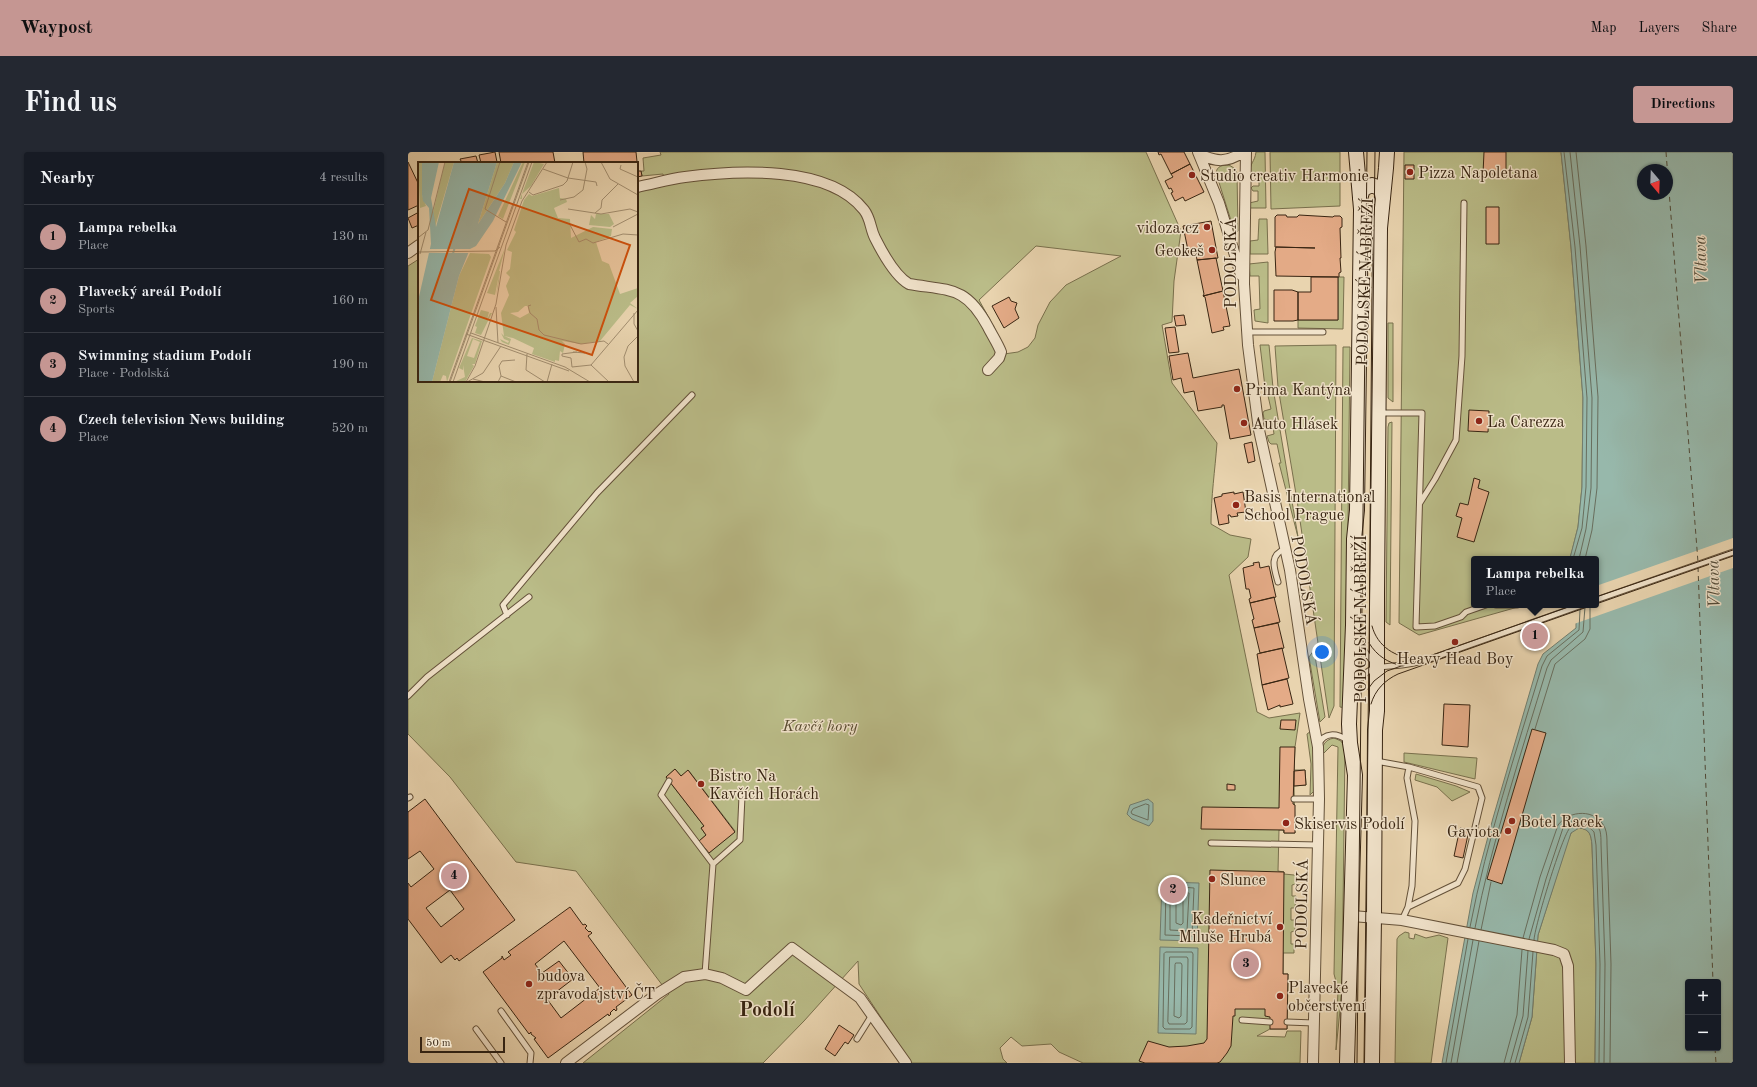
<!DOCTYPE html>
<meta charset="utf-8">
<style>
body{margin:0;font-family:"Old Standard TT",serif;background:#242831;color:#f1f3f6}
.controls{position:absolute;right:12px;bottom:12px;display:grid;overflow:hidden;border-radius:4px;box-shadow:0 1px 3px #0004}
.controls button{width:36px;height:36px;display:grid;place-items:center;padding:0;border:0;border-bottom:1px solid #363941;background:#171b24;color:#f1f3f6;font:20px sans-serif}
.compass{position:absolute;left:1229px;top:12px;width:36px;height:36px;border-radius:50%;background:#171b24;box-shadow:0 1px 3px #0004;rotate:161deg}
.scale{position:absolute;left:12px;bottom:10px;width:85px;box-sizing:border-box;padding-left:4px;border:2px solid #382512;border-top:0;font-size:11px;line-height:14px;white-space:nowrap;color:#382512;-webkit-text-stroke:3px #f1e3cb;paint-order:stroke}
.you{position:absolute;left:914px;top:500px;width:14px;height:14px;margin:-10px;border:3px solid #fff;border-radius:50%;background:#1a73e8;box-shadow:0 0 0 6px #1a73e833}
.badge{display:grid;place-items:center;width:26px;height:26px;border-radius:50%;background:#c59692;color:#111;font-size:13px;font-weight:700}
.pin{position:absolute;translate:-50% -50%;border:2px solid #fff;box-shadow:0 1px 4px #0006}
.popup{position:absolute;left:1063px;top:404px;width:128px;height:52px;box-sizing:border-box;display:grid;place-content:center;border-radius:4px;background:#171b24;filter:drop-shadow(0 1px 3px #0005);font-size:13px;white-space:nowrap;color:#9ea1a6}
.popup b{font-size:15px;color:#f1f3f6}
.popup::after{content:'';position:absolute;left:50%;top:100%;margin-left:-8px;border:8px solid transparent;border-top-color:#171b24}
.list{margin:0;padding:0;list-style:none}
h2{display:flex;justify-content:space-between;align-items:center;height:52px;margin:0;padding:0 16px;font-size:17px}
h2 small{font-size:13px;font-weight:400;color:#9ea1a6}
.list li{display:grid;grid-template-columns:26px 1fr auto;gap:12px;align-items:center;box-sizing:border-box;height:64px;padding:0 16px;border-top:1px solid #363941}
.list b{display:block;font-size:15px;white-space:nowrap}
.list p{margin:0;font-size:13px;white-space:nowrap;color:#9ea1a6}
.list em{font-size:13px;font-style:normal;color:#9ea1a6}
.map{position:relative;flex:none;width:1325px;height:911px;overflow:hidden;border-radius:4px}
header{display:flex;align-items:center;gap:24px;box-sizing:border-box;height:56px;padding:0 20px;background:#c59692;color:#111}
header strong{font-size:19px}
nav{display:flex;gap:22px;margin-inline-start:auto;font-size:14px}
.intro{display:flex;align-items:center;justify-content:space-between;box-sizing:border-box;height:96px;padding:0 24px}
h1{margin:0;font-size:28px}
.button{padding:10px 18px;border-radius:4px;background:#c59692;color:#111;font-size:14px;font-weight:700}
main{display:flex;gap:24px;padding:0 24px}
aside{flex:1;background:#171b24;border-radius:4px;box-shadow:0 1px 3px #0004}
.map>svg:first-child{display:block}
.green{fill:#babc88;stroke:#79704d;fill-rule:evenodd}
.water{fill:#97b8ab;stroke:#717d6e;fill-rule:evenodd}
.pier{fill:#e9d4af}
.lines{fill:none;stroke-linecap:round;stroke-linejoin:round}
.shore{stroke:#686e5e;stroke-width:1}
.ferry{stroke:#504a38;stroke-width:1;stroke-dasharray:5 4;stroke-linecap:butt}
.building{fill:#e4ab87;stroke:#382512;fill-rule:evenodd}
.service-casing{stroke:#645139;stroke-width:7}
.minor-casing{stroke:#645139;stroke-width:12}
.secondary-casing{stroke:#382512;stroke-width:16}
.service{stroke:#f1e3cb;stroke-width:5}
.minor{stroke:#f1e3cb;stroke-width:10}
.secondary{stroke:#f1e3cb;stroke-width:14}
.tram{stroke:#382512;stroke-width:1}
.poi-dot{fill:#8f2418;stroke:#f1e3cb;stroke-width:1.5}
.labels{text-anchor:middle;stroke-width:3;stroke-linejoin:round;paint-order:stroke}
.poi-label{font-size:16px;fill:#382512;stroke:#f1e3cb;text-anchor:start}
.street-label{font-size:16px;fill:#382512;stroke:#f1e3cb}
.park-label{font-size:16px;font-style:italic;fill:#584b30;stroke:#f1e3cb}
.water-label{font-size:17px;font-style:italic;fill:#504a38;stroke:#f1e3cb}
.district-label{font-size:20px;font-weight:bold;fill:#382512;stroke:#f1e3cb}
.inset-river{fill:none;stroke:#97b8ab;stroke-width:2}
.inset-road{fill:none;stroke:#a28e70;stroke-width:1}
.view{fill:#ce510d;fill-opacity:0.15;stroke:#ce510d;stroke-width:2}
.inset-edge{fill:none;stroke:#382512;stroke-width:2}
</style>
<header>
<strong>Waypost</strong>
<nav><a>Map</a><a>Layers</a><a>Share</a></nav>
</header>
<div class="intro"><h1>Find us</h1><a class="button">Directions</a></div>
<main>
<aside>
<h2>Nearby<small>4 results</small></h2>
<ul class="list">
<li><span class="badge">1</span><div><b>Lampa rebelka</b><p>Place</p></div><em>130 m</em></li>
<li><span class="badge">2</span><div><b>Plavecký areál Podolí</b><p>Sports</p></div><em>160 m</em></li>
<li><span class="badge">3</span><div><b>Swimming stadium Podolí</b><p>Place · Podolská</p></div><em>190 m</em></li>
<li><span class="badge">4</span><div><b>Czech television News building</b><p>Place</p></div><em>520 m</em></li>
</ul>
</aside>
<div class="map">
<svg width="1325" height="911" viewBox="0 0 1325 911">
<rect width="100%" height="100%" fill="#e9d4af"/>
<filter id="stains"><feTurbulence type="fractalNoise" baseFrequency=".005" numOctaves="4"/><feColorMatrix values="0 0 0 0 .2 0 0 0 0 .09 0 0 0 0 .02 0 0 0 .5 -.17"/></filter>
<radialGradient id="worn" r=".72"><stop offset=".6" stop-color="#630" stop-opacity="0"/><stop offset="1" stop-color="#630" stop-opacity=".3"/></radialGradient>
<path class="green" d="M252,0H738L773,79L766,129L764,170L754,173L764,231L809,291C807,318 803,345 803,372L822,383L843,387L840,405L821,423L849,560L861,566L892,561L887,595L886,618H897L898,633L886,634L887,681H876L875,678H871L870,719L876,720V722L886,723L888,725V732L884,733V744H888L887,756H883V768H887V779L883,780V792H886V801H875V822H880L879,877H862L849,884L877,885L879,879H893L892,911H675L651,900L643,892L614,894L603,885L592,896L595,907L599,911H503L451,832L450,809L396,869L355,911H175L261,842L168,719L108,710L42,625L0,582V114L11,107V229H229V38L257,34L255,22L234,24L233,19H236L235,6L253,3ZM628,94L713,104L658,133L642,150L630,173L627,186L620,195L610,200L596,202L587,177L571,148ZM267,617L273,624L281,619L327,679L301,701L291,689L298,683L293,676L296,674L258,625Z
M848,0H857L858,56H841V51L850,49V39H845L843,36L845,34H851V24L842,23C841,11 847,10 848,0Z
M862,0H932V54L863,57Z
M996,0H1153L1163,95L1175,246L1174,335L1170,375L1162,407H1066V453H1117L1011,483L991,471Z
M821,13L826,16L829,21L830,79L829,80L826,78L808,21C809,14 814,13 821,13Z
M851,67H859L860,102H842V89L850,88Z
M860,110V171L847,169L846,158L852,157L851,124H842L841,112Z
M930,125H936L935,177L890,176V168H930Z
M980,171H985V250L980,246Z
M852,193H861L865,236L890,385L871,311H873L869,292H863L861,290L859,284L866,282L864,269L856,267L855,261L856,259L863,257L858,235H857Z
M928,193L926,554L921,566L889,348L870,235L867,194Z
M935,195H942L938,556L932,555V551Z
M984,270L982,473L978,470L980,275L981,271Z
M906,498L917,565L912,570L901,505Z
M903,579L906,601V639L902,643L903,612L899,582Z
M926,586L933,589L937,596L934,838L928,898L930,837L926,822L930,595L924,593L914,603C914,594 916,588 926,586Z
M996,601L1069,606L1067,627L996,610Z
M1008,622L1048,634L1062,640L1044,649L1029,635L1007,628Z
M1171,676C1182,677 1183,683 1184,693L1188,812L1187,911H1111L1124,865L1130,783L1160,688L1164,679Z
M997,780L1001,781V786L1006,787L1007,782L1018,786L1031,783L1040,786L1023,911H987L989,787L991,784Z"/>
<path class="water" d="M1153,0H1325V911H1187L1188,812L1184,693C1183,683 1182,677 1171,676L1163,681L1130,783L1124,865L1111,911H1034L1065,741L1085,666L1130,512L1135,502L1168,476V453H1188V407L1162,406L1170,375L1174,335L1175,246L1163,95ZM1235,18H1259V42H1235ZM1280,830H1310V896H1280Z
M740,647L745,651V669L741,674L724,667L719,662L722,653Z
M754,730L791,731L789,789L752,788Z
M752,795L790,796L788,882L750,881Z"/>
<path class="pier" d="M1325,386V416L1166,472V453H1188V434Z"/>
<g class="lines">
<path class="shore" d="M1156,0L1167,95L1179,246L1178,335L1174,376L1165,407
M1162,0L1172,94L1184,246L1183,336L1178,377L1171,407
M1168,0L1178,94L1190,245L1189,336L1184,378L1177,407
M1127,577L1147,512L1177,487L1182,477V453
M738,652L741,653L740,668L724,662L723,660L725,657Z
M760,734L786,736L784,784L757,783L758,736Z
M765,739L781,741L779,779L762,778V741Z
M770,745L775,747V771L773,773L768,771V747Z
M1062,775C1079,687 1108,600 1134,514L1139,504L1171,478L1172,458
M1067,776C1084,688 1113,602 1139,516L1143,508L1175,480L1177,455
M1073,778L1083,730
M1115,786L1132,725L1150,673C1161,658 1188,656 1197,676C1199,681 1199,687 1199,692L1203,812L1202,911
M1121,787L1138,727L1155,676C1164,665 1186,663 1192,679C1193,683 1193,688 1193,692L1197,812L1196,911
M1126,788C1126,776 1155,681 1162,676C1171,669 1180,673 1186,680L1188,693L1192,812L1191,911
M758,800H784L785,802L784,875L782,877H757L755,875L756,802Z
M762,805H779L780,807L779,870L777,872H761L760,870Z
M768,811H773L774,813L773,864L771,866L766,864L767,813Z
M1038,911L1060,787
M1043,911L1065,788
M1049,911L1071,789
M1096,911L1109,863L1114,798
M1102,911L1115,864L1120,799
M1107,911L1120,865L1125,800"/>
<path class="ferry" d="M1258,0L1290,410
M1290,415L1305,830
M1307,896L1308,911"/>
</g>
<path class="building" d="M87,0L89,10L73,11L71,3Z
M91,0H145L147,11H93Z
M175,0H228L230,19H233L234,24L229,25V11H176Z
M750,0H776L782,12L763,22L753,2L751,3Z
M1076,0H1098V22H1075Z
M68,4L70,11H54L52,7Z
M0,10L11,33V53L0,58Z
M782,12L796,40L777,49L775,45L767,49L763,41L765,40L763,36L761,37L757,29L765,25L763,22Z
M997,13H1006V27H997Z
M1078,55H1091V92H1078Z
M11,60V73L4,76L0,66Z
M869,63H878L879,65H889L891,63L925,65L926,64H932L934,66V75L932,76L933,106H932L933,120L931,121V125L868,124L867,100L868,95L907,96L867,95V65Z
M803,69L810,106L789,108L788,102L781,103L775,74Z
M808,106L815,139L795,144L796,142L789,108Z
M903,125H930V168H890V140H903Z
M866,138H884L890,140V168L885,169H866Z
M815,139L822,174L815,175L816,178L804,181L797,145L795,144Z
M601,145L603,149L609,151L607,157L611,166L596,176L584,154Z
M776,163L778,173L768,174L766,164Z
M767,175L771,200L761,201L757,176Z
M780,201L785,226L831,217L843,283L822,287L816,253H814V255L790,259L786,239L776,241L773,226L765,228L761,204Z
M1061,258L1081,259L1080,280L1060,279Z
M844,290L847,309L840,311L836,292Z
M1066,326L1072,328L1070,336L1081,340L1066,390L1049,385L1054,366L1048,364L1052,351L1060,353Z
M826,340V342L835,340L838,360L829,361L830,364L823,365L822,363H820L821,371L811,373L806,346L814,344V342Z
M851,410L852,416L861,414L868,445L842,451L841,447L843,446L841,437H838L835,416L846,413L845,411Z
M866,445L872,470L846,476L844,468L846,467L842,451Z
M870,471L876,496L852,501L846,476Z
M874,496L881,526L854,533L849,502Z
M879,527L885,552L872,555V553L860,558L854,533Z
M1036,552L1062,553L1060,595L1034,593Z
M873,568H888L887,578L872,577Z
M1124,577L1138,581L1094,732L1079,727Z
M872,595H887L885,652L887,653V681H876V678L793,677L794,655L871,656Z
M267,617L273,624L280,618L327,680L301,701L291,689L298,683L293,676L296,674L258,625Z
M897,618L898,633L886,634V619Z
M819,632L827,633V638H819Z
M17,647L107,768L51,809L49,806L47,808L43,803L33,811L0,767V731L3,735L26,717L12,699L0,707V660ZM42,738L56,757L33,775L18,756Z
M1052,676L1061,678L1055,706L1046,704Z
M802,718L876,720L875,822H880L879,877H862V865L857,864V857H827V864H825L823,894L819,901L812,910L809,911H737L731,909L740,889L761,895L779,894L796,891L799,887Z
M162,755L175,773L177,772L179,774L177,776L181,780L182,779L184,781L180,784L224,843L208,855L209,857L208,859L206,857L202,861L203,862L201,864L200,862L140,906L126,887L128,886L123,882V880L121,882L75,820L94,806V804L96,808L103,803L100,800ZM156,789L192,836L153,866L139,847L165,827L151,809L134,821L127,812Z
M431,873L446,883L440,892L437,890L427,904L417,897Z"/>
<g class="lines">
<g class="service-casing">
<path id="service" d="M838,180H915
M972,261H1014L1008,475L1027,474L1053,465L1058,460L1078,453
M1012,351L1027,327L1048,288L1054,204L1056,51
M870,430C866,416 861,403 877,397
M1188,448L1325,400
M1088,453H1109
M99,463L95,453L189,341L284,243
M949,484L957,500L966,511
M947,536C959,511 971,516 994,513C1003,512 1011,510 1019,508L1174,453
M0,544L19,525L121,445
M911,592C916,580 929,581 939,588
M968,609L1001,615
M261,629L253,643L305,712
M0,646L2,645
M886,647H911
M803,691L910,693
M994,768L1000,755L1004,734L1007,669L999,626L1001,615L1070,635L1074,646L1057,717L1050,731L1000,755
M297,822L305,712L332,688L334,644
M93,859L123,901L122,911
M834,868L862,870
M879,870L906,871
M68,877L93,911
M449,887L464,863"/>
</g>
<g class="minor-casing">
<path id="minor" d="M790,0L811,51L833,123
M838,0L836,132L840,193L851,278L882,418L901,547L910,595L911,647L905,911
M791,2C808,10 819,11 835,0
M229,35C245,32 261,27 277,25C328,18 421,13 456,58C463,67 462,76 467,86C474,100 487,124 501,132C543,139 558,134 580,175C584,183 590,192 593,200L591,206L580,218
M0,101L11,93
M944,764L994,768L1146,798L1156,802L1160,814L1162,911
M158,911L249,842L276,825L297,822L314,826L338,838L384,796L452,846L498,911"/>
</g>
<g class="secondary-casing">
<path id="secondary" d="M952,47L955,37L964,33L973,37L975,47
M939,911L947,623L942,591L941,572L945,473L946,387L949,358L953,57L948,0
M964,911L966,765L967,578L969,559V443L972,76L978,16L979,0"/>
</g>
<use href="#service" class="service"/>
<use href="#minor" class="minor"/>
<use href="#secondary" class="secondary"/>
<path class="tram" d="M1188,445L1325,398
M1188,452L1325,404
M964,474C969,494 988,507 1009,506
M961,491C969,504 980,511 995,514
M960,537L966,529L979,519L1166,453
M963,552C967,538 977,528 990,522L1185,453
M949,911L959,0
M956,911L967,0"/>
</g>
<g class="poi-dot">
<circle cx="1002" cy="20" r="4"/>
<circle cx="784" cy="23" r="4"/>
<circle cx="799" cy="75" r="4"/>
<circle cx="804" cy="98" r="4"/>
<circle cx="829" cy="237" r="4"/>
<circle cx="1071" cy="269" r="4"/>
<circle cx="836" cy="271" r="4"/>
<circle cx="828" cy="353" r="4"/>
<circle cx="1047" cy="490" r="4"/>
<circle cx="293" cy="632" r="4"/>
<circle cx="1104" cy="669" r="4"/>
<circle cx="878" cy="671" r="4"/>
<circle cx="1100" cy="679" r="4"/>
<circle cx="804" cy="727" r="4"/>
<circle cx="872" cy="775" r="4"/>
<circle cx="121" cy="832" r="4"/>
<circle cx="872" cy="844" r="4"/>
</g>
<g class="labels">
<g class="poi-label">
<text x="1010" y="26">Pizza Napoletana</text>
<text x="792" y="29">Studio creativ Harmonie</text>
<text x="791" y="81" text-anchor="end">vidoza.cz</text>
<text x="796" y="104" text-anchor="end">Geokeš</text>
<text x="837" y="243">Prima Kantýna</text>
<text x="1079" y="275">La Carezza</text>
<text x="844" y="277">Auto Hlásek</text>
<text x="836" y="350">Basis International<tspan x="836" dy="18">School Prague</tspan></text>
<text x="1047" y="512" text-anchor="middle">Heavy Head Boy</text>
<text x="301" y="629">Bistro Na<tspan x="301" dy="18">Kavčích Horách</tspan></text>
<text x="1112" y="675">Botel Racek</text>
<text x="886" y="677">Skiservis Podolí</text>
<text x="1092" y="685" text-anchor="end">Gaviota</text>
<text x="812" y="733">Slunce</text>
<text x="864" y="772" text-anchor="end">Kadeřnictví<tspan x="864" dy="18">Miluše Hrubá</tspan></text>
<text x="129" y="829">budova<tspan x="129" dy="18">zpravodajství ČT</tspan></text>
<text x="880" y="841">Plavecké<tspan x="880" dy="18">občerstvení</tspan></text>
</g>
<g class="street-label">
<text transform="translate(822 111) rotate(-90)" y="6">PODOLSKÁ</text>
<text transform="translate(956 130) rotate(-88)" y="6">PODOLSKÉ NÁBŘEŽÍ</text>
<text transform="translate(897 428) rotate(80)" y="6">PODOLSKÁ</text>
<text transform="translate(952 467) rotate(-90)" y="6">PODOLSKÉ NÁBŘEŽÍ</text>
<text transform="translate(893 752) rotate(-89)" y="6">PODOLSKÁ</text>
</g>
<g class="park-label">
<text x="412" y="579">Kavčí hory</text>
</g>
<g class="water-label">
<text transform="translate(1292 108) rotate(-92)" y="6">Vltava</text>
<text transform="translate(1305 432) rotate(-92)" y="6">Vltava</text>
</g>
<g class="district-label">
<text x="359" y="864">Podolí</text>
</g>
</g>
<g transform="translate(10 10)">
<rect width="220" height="220" fill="#e9d4af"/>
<path d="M0,0L4,1V33L8,44L2,46ZM27,0H36L17,65L14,55ZM79,0H96L87,21L60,62ZM105,0H107L85,57L80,54ZM116,0L126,2L113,24L104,32V37H102ZM141,26L142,36L148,37L149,40L136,46L140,56L152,57L153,76L175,65L194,67L193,74L178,80L184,99L191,102L202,132L220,126V134L212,141L220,147L212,143L182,179L163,182L144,179L147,182L145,191L142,189L141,199L137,198V200L114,192L116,186L95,176L86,174L93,177L91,183L84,180L82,177L90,181L91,179L86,177L83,171L86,174L83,151L91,133L88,124L92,115L88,111L92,107L94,90L89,88L98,70L96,68L106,38L111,32L114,34ZM107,144H110L111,151L102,156L92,151L100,150ZM178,52H191L196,62L192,65L171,63L173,53L177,57ZM87,86L81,109H82L81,119L78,134L81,112L77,133L69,131ZM52,91L71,92L73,95L29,220L28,214L25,213L22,220H14L41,114ZM63,148L71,150L69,158L72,151H74L63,173L57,171L59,165L57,164ZM54,176L64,179L57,202H54L56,204L47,220H36L47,215L45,203V208L41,206ZM55,177L62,180L56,196L49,194Z" fill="#babc88" fill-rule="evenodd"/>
<path d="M4,0H21L13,36L18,65L36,0H79L60,62L87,21L96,0H104L75,59L58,84L52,87L41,114L14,220H0V139L13,82L11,46L5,39L4,33Z" fill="#97b8ab"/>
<path d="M10,87H56L52,91H9Z" fill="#e9d4af"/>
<path class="inset-river" d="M0,215L61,0"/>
<path class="inset-road" d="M82,0L67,47L88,60M183,0L192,17L220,33M203,3L202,7L220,15M125,7L150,16L178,20L179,24M111,30L115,33L145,23L149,19L155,0M142,38L156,35L165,28L169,7L167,0M0,43V101M150,47L183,52L212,47L220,50M177,51L183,46L184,38L200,22M151,61L161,80L168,77L175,81L205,72L220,73M195,65L220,52M1,75L10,68L27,0M0,90L77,89L82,85M2,92L8,70M113,143L110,144L112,151L119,157L121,168L126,173L163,182L186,179L190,182M78,145L80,181M216,151V162L220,169M53,171L147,205L172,220M48,172L151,209M155,190L167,191M109,192L108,208L127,220M173,203L220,148M173,203L191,220M154,205L153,196L144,194V192L159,190M154,205L173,203M83,214L81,204L84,199L97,198M55,217L67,220M31,220L110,0M32,220L111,0M35,220L114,0M48,220L57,204L78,142L88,83L104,39L129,0M49,220L65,211L83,184M80,220L83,214L98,220M129,220L134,202M216,220L207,204L206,195L210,184L220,174"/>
<path class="view" d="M51,27L212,83L174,193L13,138Z"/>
<rect width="220" height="220" class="inset-edge"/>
</g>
<rect width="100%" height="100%" filter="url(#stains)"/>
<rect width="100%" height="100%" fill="url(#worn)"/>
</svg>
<div class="controls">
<button>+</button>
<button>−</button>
</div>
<svg class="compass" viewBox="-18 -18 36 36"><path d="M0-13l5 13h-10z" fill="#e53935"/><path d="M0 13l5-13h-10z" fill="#9ea1a6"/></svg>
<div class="scale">50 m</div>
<div class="you"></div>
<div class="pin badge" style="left:1127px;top:484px">1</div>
<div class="popup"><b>Lampa rebelka</b>Place</div>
<div class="pin badge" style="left:765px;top:738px">2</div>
<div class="pin badge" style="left:838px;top:812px">3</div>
<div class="pin badge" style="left:46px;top:724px">4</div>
</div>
</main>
